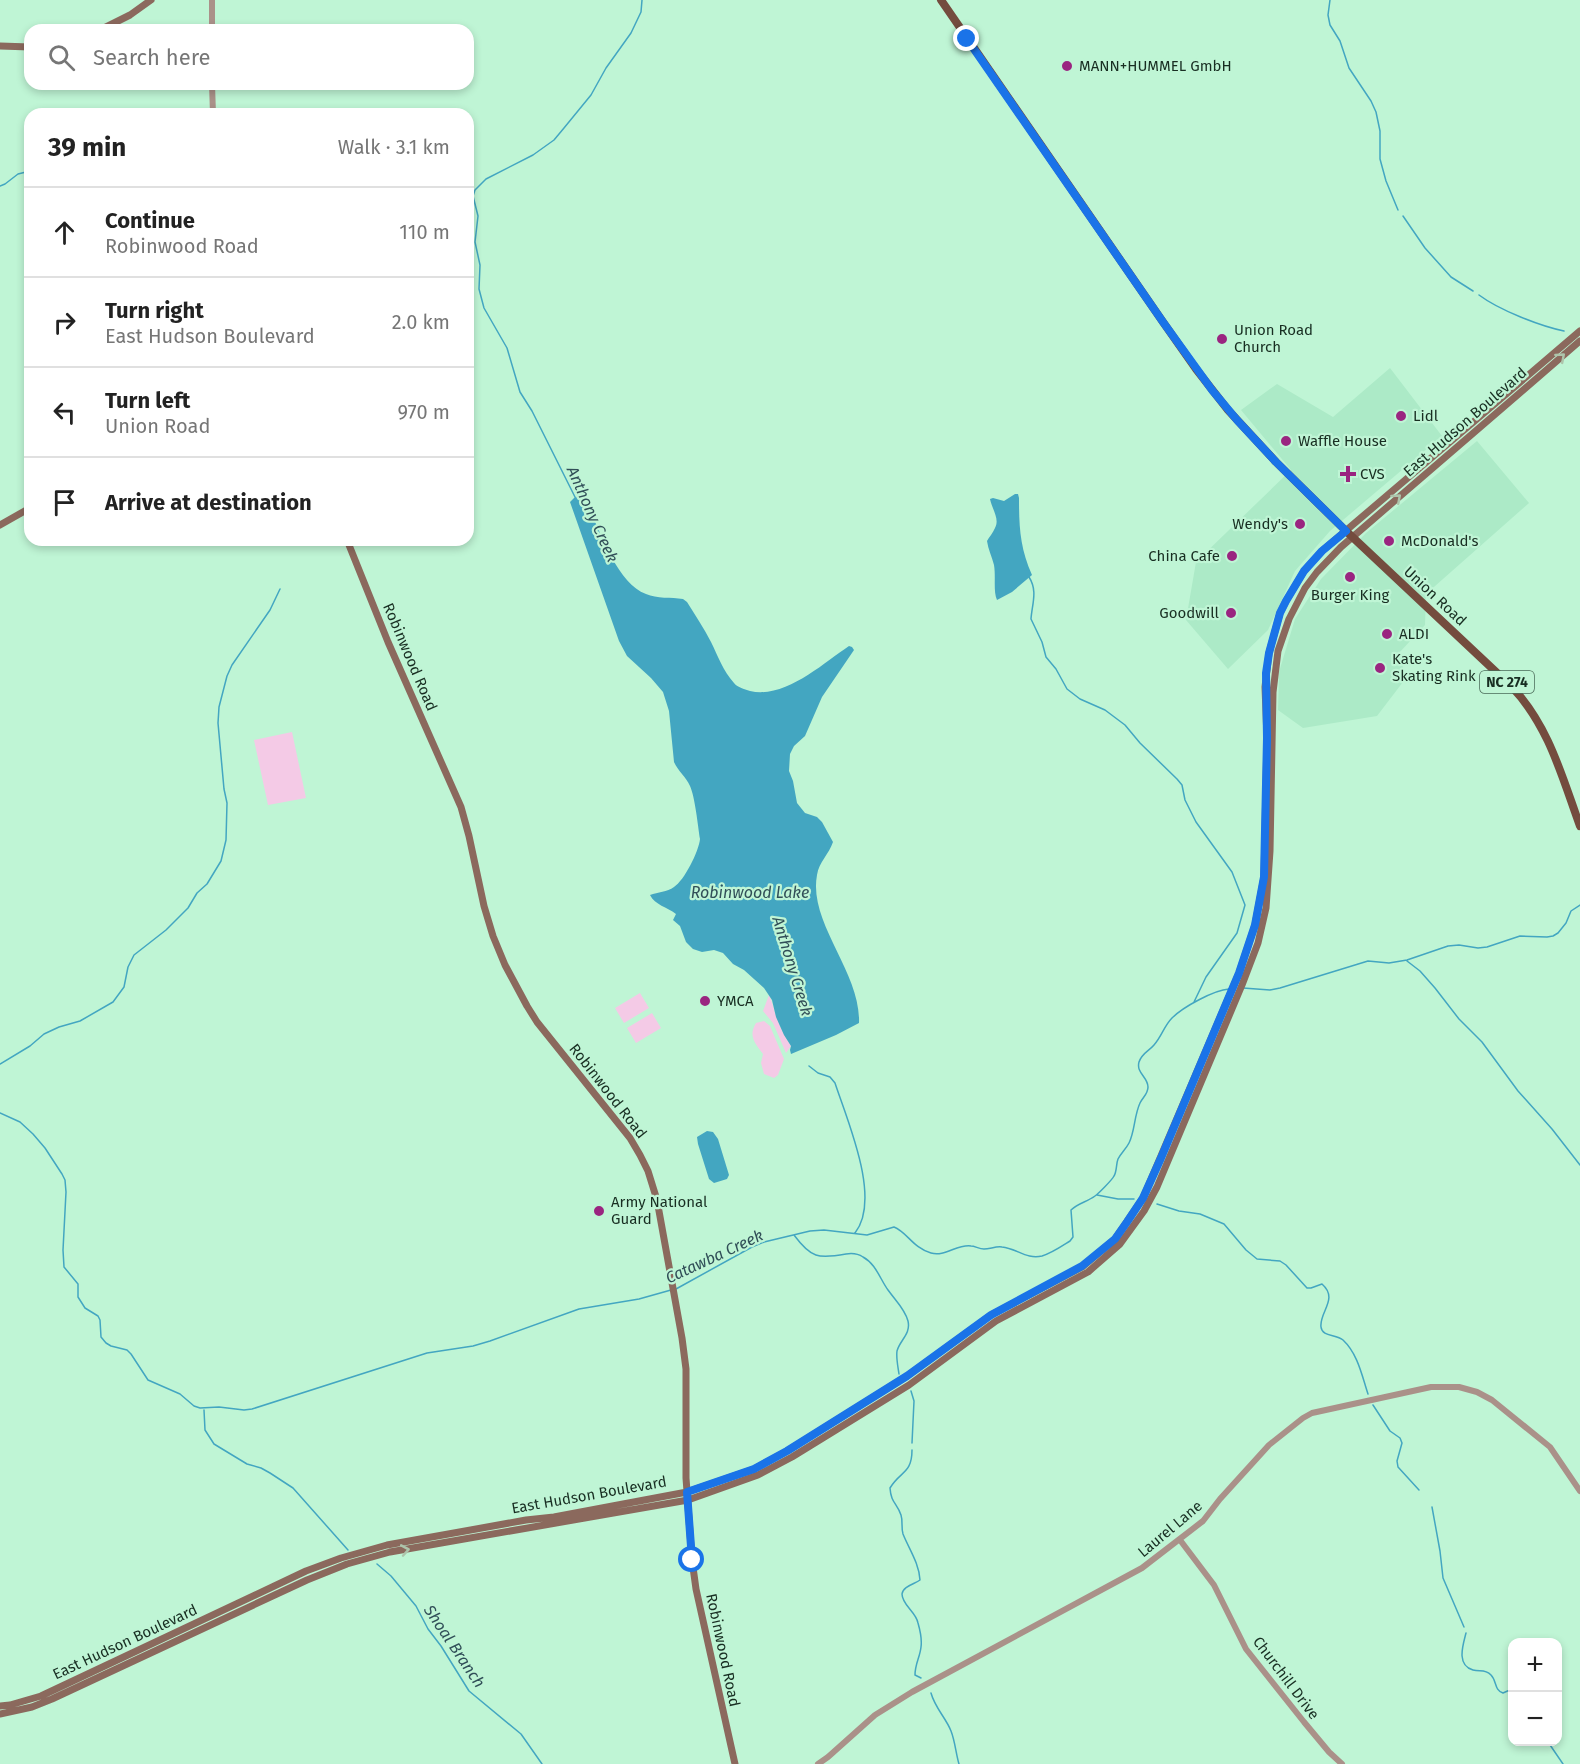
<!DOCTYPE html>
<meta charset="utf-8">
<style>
body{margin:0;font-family:"Fira Sans",sans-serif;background:#f2f2f2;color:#222}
.controls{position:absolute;right:18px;bottom:18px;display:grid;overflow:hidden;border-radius:12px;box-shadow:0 3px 9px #0003}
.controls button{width:54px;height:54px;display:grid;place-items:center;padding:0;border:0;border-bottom:2px solid #e0e0e0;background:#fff;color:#222;font:30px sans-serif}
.stop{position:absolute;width:18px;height:18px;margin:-14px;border:4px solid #1a73e8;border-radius:50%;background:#fff}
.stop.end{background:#1a73e8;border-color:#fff;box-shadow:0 2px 6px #0008}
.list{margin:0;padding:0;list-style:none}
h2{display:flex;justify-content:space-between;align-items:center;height:78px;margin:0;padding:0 24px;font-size:26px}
h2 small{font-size:20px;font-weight:400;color:#767676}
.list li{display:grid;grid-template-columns:39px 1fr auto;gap:18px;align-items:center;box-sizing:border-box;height:90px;padding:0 24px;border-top:2px solid #e0e0e0}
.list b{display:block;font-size:22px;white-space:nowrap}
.list p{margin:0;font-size:20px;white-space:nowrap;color:#767676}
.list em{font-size:20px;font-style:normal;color:#767676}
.icon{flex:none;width:33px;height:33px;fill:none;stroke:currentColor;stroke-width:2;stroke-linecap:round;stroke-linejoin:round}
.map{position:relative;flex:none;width:1580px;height:1764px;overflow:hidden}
.search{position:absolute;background:#fff;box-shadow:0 3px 9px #0003;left:24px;top:24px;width:450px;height:66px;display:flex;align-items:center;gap:15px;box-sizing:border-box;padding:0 21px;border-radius:18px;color:#767676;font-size:22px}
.panel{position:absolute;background:#fff;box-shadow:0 3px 9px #0003;left:24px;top:108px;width:450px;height:438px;border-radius:18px}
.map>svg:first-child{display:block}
.built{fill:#aceac7}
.green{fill:#f4cae6}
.water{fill:#43a6c1}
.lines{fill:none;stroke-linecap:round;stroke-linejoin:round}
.stream{stroke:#43a6c1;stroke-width:1.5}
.tertiary{stroke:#aa9189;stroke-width:6}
.secondary{stroke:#8b695d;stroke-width:7}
.primary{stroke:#744c3e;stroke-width:8}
.oneway{stroke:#adc4ab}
.route{stroke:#1a73e8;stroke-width:8}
.poi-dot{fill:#9a2580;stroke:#bff5d5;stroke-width:2}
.labels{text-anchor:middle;stroke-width:4.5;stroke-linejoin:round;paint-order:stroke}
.shield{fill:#bff5d5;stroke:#4a6a58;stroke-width:1.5}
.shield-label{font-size:14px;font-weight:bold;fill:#182e22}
.poi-label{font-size:15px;fill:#182e22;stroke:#bff5d5;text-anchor:start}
.street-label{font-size:15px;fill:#182e22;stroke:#bff5d5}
.water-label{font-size:16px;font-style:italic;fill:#314f58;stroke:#bff5d5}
</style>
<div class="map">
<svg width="1580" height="1764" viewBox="0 0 1580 1764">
<rect width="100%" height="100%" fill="#bff5d5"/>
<path class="built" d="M1390,368L1442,436L1330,531L1295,571L1268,630L1228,669L1186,620L1196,562L1291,470L1241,410L1277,384L1333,417Z
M1477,441L1529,503L1426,594L1425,625L1399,653L1406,678L1377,716L1303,728L1278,710L1279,672L1295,619L1321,579L1366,533Z"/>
<path class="green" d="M292,732L306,798L268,805L254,740Z
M640,993L649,1008L624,1023L615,1008Z
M769,995C773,1003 774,1011 777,1019C781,1029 785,1037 791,1046L786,1053L773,1023L763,1011Z
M652,1013L661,1028L636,1043L627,1028Z
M764,1021L770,1026L784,1059L778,1075L774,1078L764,1074L761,1063L763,1054C755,1043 748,1036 756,1023Z"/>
<path class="water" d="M1015,494H1018L1019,498C1019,527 1020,548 1032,575L1012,592L997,600C993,591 996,577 994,565C992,557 988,549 987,541C989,537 993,533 995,528C1000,519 992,509 990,499L993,498L1004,501Z
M575,497L584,498L586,501C599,528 616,583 646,594C657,599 671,597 683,599L687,602C695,615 704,628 711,642C718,656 723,671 734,683C737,687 744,689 750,691C785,699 822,664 849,646L852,647L854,650L822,697L805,736L794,746L790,754L789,771L793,781L797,803L805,813L817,817L822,822L833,842C829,854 819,862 817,875C808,923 861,972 859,1023L836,1035L791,1054L790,1050L791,1046L784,1035L776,1017L772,1000L764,988L744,970L733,964L723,953L714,950L702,952L693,949L686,942L680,926L673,920L676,914C667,907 655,905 650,895C658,892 667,892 674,887C684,881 699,851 700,839C698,826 695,797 690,786C686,777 678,771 674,762L669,711L663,692L651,678L627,656L619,641L570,502Z
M707,1131L713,1132L718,1139L729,1175L727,1179L714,1183L709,1179L698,1144L697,1137Z"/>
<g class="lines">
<path class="stream" d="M1330,0L1328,15L1330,25L1340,41L1349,68L1371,101L1376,112L1380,131V159L1386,181L1398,210
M0,186L5,184L18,174L30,171
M1403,216L1425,248L1451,277L1473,291
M1479,295C1499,310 1540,326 1564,331
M575,497L532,411L520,392L507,348L484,308L479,289L480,265L475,242L478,216L473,196L475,190L486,179L533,155L554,140L564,128L591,95L606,68L631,33L641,12L642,0
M1029,577C1038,591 1032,604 1031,619L1042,642L1046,657L1056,669L1067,689L1080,699L1105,710L1125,725L1140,743L1177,779L1182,785L1185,800L1196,822L1232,872L1245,905L1237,933L1206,977L1194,1002
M1407,961L1420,971L1435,988L1459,1019L1482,1042L1518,1091L1552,1129L1580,1165
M1243,988L1270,990L1280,988L1368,961L1389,963L1407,960L1448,946L1459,945L1478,948L1487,947L1520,936L1547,937L1553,936L1558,933L1566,923L1571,911L1580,905
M0,1064L30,1046L44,1034L59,1027L80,1021L113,1002L124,987L128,967L134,955L166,930L188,908L197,893L207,884L221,861L226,840L227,803L224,789L218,723L219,707L227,676L232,665L270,610L280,589
M809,1066L818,1073L830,1077L835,1083C847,1120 882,1199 855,1233
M0,1113L20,1122L33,1134L45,1148L62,1174L65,1180L66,1192L63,1250L64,1267L78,1284V1297L85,1308L98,1316L100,1320L101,1337L106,1343L111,1346L127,1350L131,1354L148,1380L180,1394L194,1406L200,1408L219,1407L244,1410L252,1409L427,1353L473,1346L490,1341L579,1309L639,1299L671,1290
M1097,1195L1118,1199H1134
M1157,1204L1179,1211L1200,1214L1224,1224L1246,1250L1257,1259L1280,1261L1286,1265L1307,1288H1311L1322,1284C1339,1299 1319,1312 1321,1327C1322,1337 1336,1334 1343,1340C1358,1354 1362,1376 1368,1394
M794,1235C811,1258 818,1259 846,1254C852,1253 857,1253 863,1257C876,1264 880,1279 888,1290C895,1300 905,1309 908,1321C911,1334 900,1340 897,1351C896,1358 898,1367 899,1374
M676,1289L752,1247L764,1242L810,1231L824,1230L867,1235L894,1227C907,1232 913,1248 931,1253C945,1257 957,1244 971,1246C975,1246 979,1249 984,1249C990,1249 996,1246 1002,1247C1016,1248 1027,1260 1042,1256C1052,1253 1062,1246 1070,1241L1073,1237L1071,1210C1078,1203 1087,1202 1095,1196C1098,1194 1112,1180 1114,1176C1117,1171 1116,1164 1118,1159C1121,1153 1126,1149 1129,1143C1135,1131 1134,1116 1140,1103C1143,1097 1148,1094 1148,1087C1148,1077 1136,1073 1139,1062C1142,1053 1149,1051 1154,1045C1162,1036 1164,1026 1172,1018C1183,1007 1214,990 1229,989
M911,1391L914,1401L912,1443
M1373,1405L1390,1431L1400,1438L1402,1443L1397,1461L1398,1467L1419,1490
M204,1410L205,1430L214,1444L247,1464L261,1468L270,1473L293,1488L348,1550
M912,1450C912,1474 900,1471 890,1488C891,1503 897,1503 901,1515C903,1521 901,1527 903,1534C909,1549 919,1563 920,1580C915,1584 903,1586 902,1594C902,1605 916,1612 918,1623C920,1630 922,1640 921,1647C920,1657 915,1664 915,1675L921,1678
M1432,1507L1440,1551L1443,1578L1464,1627
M377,1564L391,1576L416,1606L428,1629L441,1646L469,1691L521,1734L542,1764
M1466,1633C1463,1645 1456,1665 1473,1670C1480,1672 1485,1669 1491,1675C1497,1681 1494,1690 1503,1693L1512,1689
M931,1693C935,1708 946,1718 951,1731C955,1741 956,1754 959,1764
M1548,1742L1563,1764"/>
<path class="tertiary" d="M212,30V0
M212,84L213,114
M1180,1540L1214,1585L1246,1649L1304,1722L1329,1752L1342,1764
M818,1764L828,1757L875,1715L912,1692L1142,1568L1203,1521L1220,1499L1269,1445L1303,1418L1312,1413L1431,1387H1459L1477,1392L1492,1400L1550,1447L1580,1491"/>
<path class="secondary" d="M100,30L130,15L151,0
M0,46L30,47
M0,525L30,508
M347,540L388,642L461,807L469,836L484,906L493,936L505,965L527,1006L537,1022L630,1138L640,1155L648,1171L657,1200L682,1338L686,1369V1478L692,1560L696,1589L735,1764
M0,1706L10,1705L41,1696L306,1571L341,1558L387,1545L526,1520L554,1517L687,1492L754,1469L787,1451L907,1376L991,1315L1082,1267L1115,1239L1143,1198L1239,973L1255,925L1264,877L1267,738L1265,687L1269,653L1280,613L1286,601L1304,571L1322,551L1580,331
M0,1714L32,1707L52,1699L307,1580L347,1564L390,1552L688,1500L758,1475L792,1457L909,1385L996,1321L1088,1272L1120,1244L1144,1211L1157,1187L1242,985L1258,943L1266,908L1270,851L1273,692L1278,651L1289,619L1305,588L1317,572L1341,547L1580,341"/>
<path class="primary" d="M941,0L1163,322L1196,369L1228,410L1276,462L1346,531L1512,687C1549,726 1562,777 1580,826"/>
</g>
<defs><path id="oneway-chevron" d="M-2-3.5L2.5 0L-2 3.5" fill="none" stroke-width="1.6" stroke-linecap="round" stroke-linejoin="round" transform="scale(1.5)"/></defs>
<g class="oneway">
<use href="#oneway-chevron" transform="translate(1561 357) rotate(-41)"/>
<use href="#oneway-chevron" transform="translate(1397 498) rotate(-41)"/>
<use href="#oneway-chevron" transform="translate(405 1550) rotate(-10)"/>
</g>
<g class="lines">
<path class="route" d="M692,1560L687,1492L754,1469L787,1451L907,1376L991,1315L1082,1266L1115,1239L1127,1222L1143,1198L1161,1158L1239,973L1255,925L1264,877L1267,738L1266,673L1269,653L1280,613L1286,601L1304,571L1322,551L1346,531L1276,462L1237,420L1212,390L1163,322L967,39"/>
</g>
<g class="poi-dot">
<circle cx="1067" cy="66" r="6"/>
<circle cx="1222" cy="339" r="6"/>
<circle cx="1401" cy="416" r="6"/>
<circle cx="1286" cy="441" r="6"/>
<path d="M1345 465h6v6h6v6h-6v6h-6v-6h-6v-6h6z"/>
<circle cx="1300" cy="524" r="6"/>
<circle cx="1389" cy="541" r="6"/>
<circle cx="1232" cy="556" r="6"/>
<circle cx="1350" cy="577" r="6"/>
<circle cx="1231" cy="613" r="6"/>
<circle cx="1387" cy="634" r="6"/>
<circle cx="1380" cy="668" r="6"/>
<circle cx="705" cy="1001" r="6"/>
<circle cx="599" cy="1211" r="6"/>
</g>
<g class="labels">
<rect class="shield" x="1480" y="671" width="54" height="22" rx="4.5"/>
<g class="shield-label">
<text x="1507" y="687">NC 274</text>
</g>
<g class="poi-label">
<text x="1079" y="71">MANN+HUMMEL GmbH</text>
<text x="1234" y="335">Union Road<tspan x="1234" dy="17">Church</tspan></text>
<text x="1413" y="421">Lidl</text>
<text x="1298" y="446">Waffle House</text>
<text x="1360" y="479">CVS</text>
<text x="1288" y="529" text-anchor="end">Wendy's</text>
<text x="1401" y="546">McDonald's</text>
<text x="1220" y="561" text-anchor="end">China Cafe</text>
<text x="1350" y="600" text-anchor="middle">Burger King</text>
<text x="1219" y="618" text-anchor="end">Goodwill</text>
<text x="1399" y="639">ALDI</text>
<text x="1392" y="664">Kate's<tspan x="1392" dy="17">Skating Rink</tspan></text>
<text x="717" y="1006">YMCA</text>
<text x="611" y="1207">Army National<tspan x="611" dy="17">Guard</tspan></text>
</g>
<g class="street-label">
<text transform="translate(1465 422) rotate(-41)" y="5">East Hudson Boulevard</text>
<text transform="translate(1435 596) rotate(43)" y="5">Union Road</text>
<text transform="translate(410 657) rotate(67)" y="5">Robinwood Road</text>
<text transform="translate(608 1091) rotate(52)" y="5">Robinwood Road</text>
<text transform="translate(589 1495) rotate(-10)" y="5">East Hudson Boulevard</text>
<text transform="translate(1170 1529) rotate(-40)" y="5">Laurel Lane</text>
<text transform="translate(125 1642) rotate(-25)" y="5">East Hudson Boulevard</text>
<text transform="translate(723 1650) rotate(78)" y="5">Robinwood Road</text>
<text transform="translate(1286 1678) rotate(53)" y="5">Churchill Drive</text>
</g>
<g class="water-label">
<text transform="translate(593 514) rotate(66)" y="6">Anthony Creek</text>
<text x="750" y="898">Robinwood Lake</text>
<text transform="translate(793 966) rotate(73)" y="6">Anthony Creek</text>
<text transform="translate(714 1256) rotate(-25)" y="6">Catawba Creek</text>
<text transform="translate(455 1646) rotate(56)" y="6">Shoal Branch</text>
</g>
</g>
</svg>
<div class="controls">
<button>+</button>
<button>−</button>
</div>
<div class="stop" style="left:692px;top:1560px"></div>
<div class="stop end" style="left:967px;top:39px"></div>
<div class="search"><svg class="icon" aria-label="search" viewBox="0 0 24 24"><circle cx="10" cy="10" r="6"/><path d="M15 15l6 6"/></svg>Search here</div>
<section class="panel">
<h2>39 min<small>Walk · 3.1 km</small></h2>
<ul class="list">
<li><svg class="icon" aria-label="ahead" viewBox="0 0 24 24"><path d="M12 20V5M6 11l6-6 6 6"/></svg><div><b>Continue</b><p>Robinwood Road</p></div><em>110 m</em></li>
<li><svg class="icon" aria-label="right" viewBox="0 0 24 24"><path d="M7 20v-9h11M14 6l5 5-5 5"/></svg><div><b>Turn right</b><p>East Hudson Boulevard</p></div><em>2.0 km</em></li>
<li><svg class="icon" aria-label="left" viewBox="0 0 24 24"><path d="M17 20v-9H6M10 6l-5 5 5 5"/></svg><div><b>Turn left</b><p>Union Road</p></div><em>970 m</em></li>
<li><svg class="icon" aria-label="arrive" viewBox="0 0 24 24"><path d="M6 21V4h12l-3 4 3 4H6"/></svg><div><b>Arrive at destination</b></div></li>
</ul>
</section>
</div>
